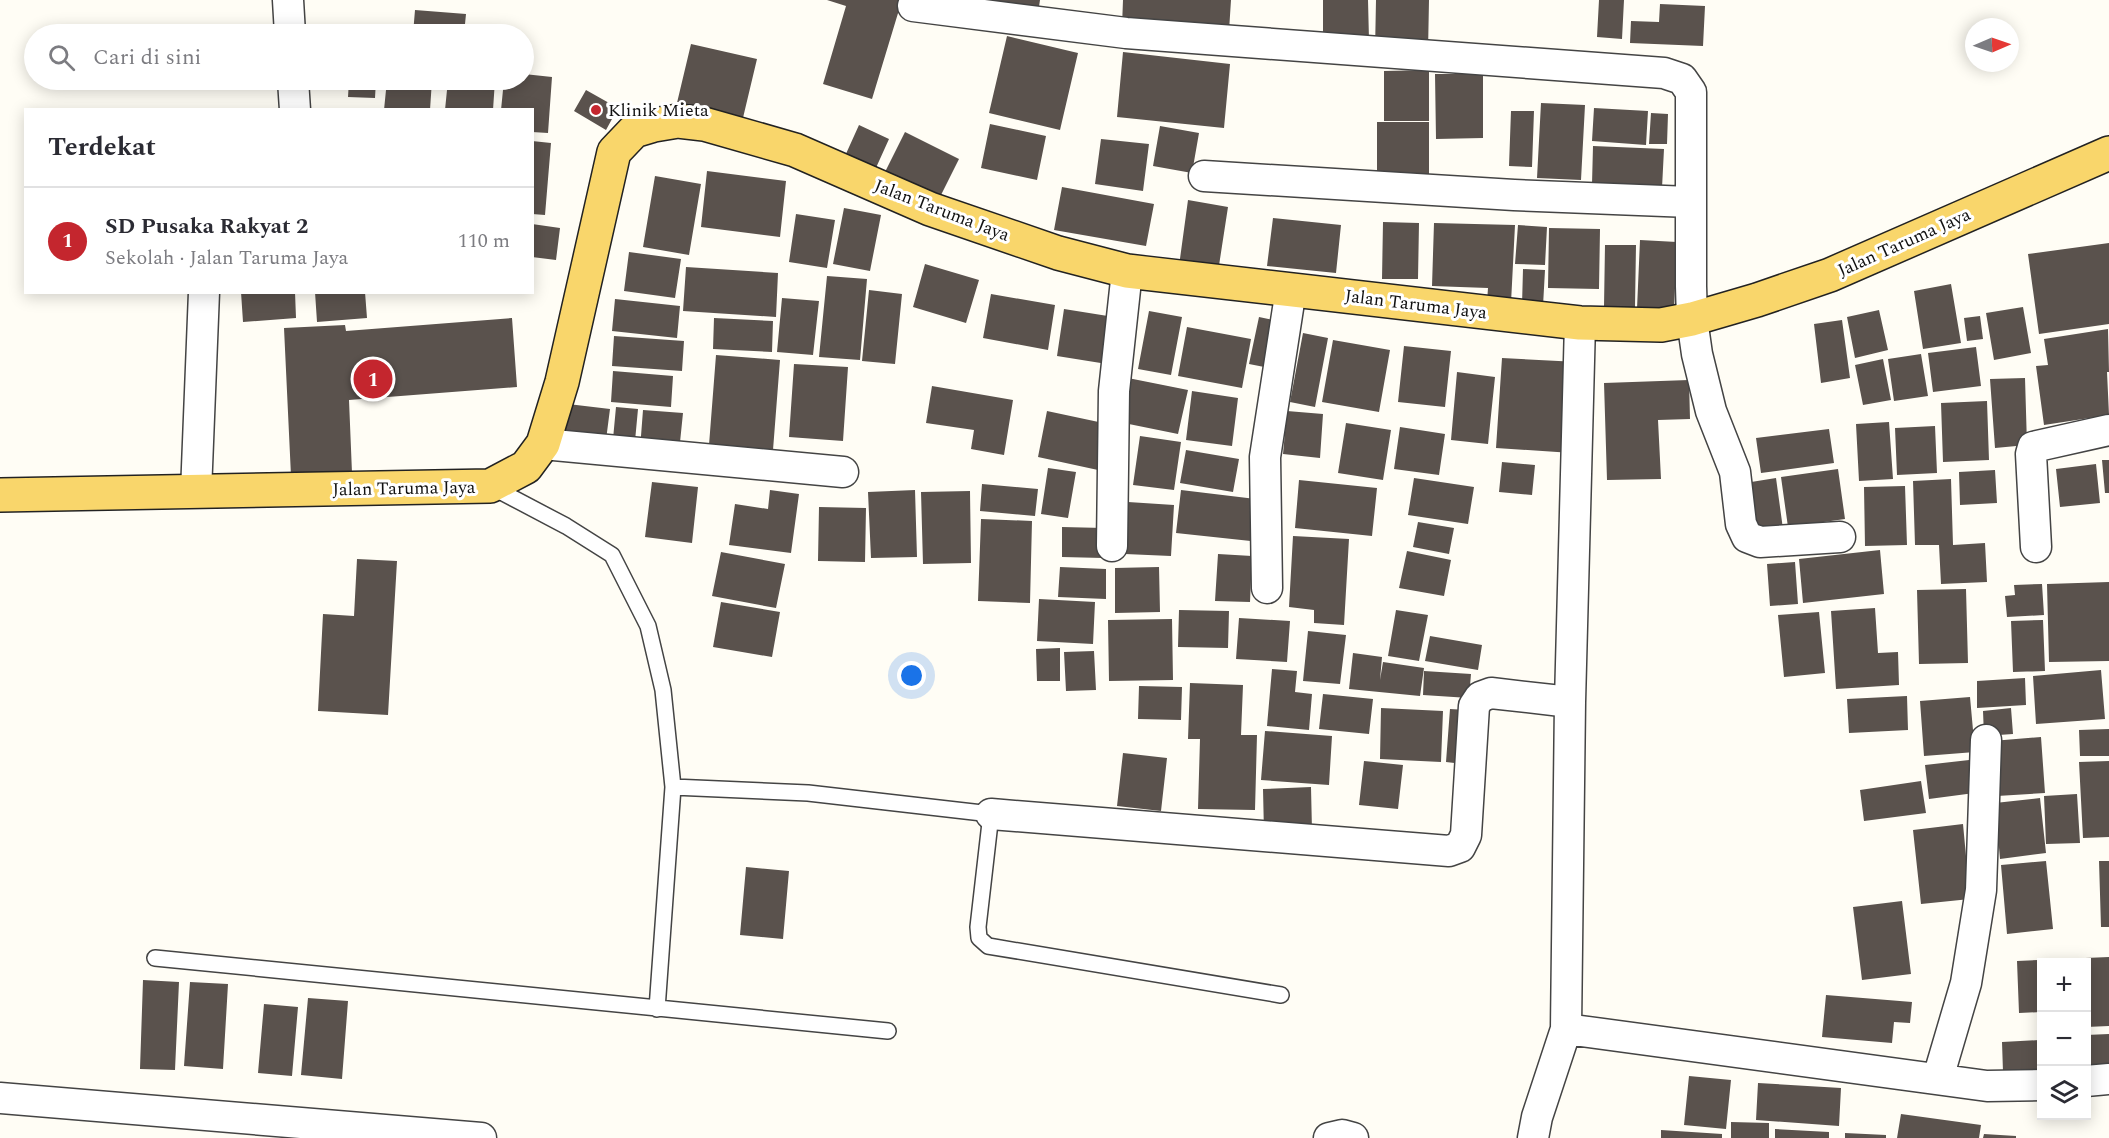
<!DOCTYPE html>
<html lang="id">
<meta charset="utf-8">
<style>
body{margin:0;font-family:Spectral,serif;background:#f2f2f3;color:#2b2b33}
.controls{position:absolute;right:18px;bottom:18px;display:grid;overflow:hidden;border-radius:0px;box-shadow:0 3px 15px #0003}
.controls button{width:54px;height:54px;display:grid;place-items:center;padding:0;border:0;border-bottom:2px solid #e1e1e2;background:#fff;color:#2b2b33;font:30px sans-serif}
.compass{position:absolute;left:1965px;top:18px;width:54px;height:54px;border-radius:50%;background:#fff;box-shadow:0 3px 15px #0003;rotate:88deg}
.you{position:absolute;left:912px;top:676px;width:21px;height:21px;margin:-15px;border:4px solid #fff;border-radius:50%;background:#1a73e8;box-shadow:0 0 0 9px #1a73e833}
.badge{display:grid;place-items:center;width:39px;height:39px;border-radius:50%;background:#c4262e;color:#fff;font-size:20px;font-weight:700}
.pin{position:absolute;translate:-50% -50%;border:3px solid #fff;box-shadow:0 2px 6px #0006}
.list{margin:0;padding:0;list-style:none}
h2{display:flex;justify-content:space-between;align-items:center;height:78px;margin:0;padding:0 24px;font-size:26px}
h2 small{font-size:20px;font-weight:400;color:#7c7c81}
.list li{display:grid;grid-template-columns:39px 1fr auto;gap:18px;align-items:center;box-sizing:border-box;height:108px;padding:0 24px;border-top:2px solid #e1e1e2}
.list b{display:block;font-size:22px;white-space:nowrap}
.list p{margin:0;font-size:20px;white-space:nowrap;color:#7c7c81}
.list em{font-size:20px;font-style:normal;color:#7c7c81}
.icon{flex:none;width:33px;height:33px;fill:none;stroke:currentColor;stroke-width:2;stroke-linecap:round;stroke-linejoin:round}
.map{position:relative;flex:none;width:2109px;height:1138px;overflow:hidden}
.search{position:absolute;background:#fff;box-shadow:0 3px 15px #0003;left:24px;top:24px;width:510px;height:66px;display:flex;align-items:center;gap:15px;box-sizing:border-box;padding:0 21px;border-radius:33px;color:#7c7c81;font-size:22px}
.panel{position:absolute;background:#fff;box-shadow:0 3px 15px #0003;left:24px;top:108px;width:510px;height:186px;border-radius:0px}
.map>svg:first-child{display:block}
.building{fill:#5a524d}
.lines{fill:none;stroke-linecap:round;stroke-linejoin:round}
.service-casing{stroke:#444;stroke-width:18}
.minor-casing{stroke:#444;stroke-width:33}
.primary-casing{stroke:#222;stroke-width:36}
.service{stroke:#fff;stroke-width:15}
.minor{stroke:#fff;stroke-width:30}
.primary{stroke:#f9d66b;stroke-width:33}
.poi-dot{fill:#c4262e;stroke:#fff;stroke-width:2}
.labels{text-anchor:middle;stroke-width:6;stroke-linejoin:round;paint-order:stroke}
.poi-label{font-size:18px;fill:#111;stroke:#fff;text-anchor:start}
.street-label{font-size:18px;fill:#111;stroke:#fff}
</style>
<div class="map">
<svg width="2109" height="1138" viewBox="0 0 2109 1138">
<rect width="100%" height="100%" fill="#fffdf5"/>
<path class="building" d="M827,0H902L872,99L823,84L846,6Z
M979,0H1040L1038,13Z
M1123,0H1231L1229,31L1122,26Z
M1323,0H1368L1369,40H1323Z
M1376,0H1429L1428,52L1375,51Z
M1599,0H1624L1622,39L1597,37Z
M1660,4L1705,6L1703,46L1630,43L1631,21L1659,22Z
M415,10L466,14L464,34H413Z
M1007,36L1078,53L1060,130L989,113Z
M691,44L757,59L742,122L676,107Z
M1123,52L1230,64L1224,128L1117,117Z
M1429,70V121H1384V71Z
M524,74L552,77L548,133L532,132V110H501L504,80H524Z
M1435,74H1483V138L1436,139Z
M349,80H376L375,98L348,97Z
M387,80H432L430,110H384Z
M448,80H495L493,110H445Z
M586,90L618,108L606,130L574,111Z
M1541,103L1585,105L1581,180L1537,178Z
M1594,108L1648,111L1646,145L1592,141Z
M1511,111H1534L1532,167L1509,166Z
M1651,113L1668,114L1667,144H1649Z
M1377,122H1429V179L1377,180Z
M990,124L1046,136L1037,180L981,168Z
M859,125L889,139L875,170L845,156Z
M1160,126L1199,133L1192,173L1153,166Z
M905,132L959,159L938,201L884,174Z
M1101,139L1149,144L1143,191L1095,184Z
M532,141L551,143L545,215L532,214Z
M1593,146L1664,149L1662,188L1592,184Z
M707,171L786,181L780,237L701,227Z
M655,176L701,184L689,255L643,247Z
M1062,187L1154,204L1146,246L1054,230Z
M1188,200L1228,207L1218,272L1179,266Z
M844,208L881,215L870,271L833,264Z
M796,214L835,220L827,268L789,262Z
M1273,218L1341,225L1336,273L1267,266Z
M1383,222L1419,223L1418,279H1382Z
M1434,223L1515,225L1511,303L1487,302L1488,288L1432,286Z
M532,224L560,228L556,260L532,257Z
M1518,225L1547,227L1545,265L1515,264Z
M1549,228L1600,229L1599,289L1548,288Z
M1640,240L1677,242L1674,311L1637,309Z
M2109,243V324L2039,334L2028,254Z
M1605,245H1636L1635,307H1604Z
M629,252L681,259L675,298L624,291Z
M925,264L979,280L966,323L913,307Z
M686,267L778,273L776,317L683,311Z
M1523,269L1545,270L1543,306L1522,305Z
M827,276L867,279L860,360L819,357Z
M1951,284L1961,343L1923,349L1914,291Z
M869,290L902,294L895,364L862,361Z
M241,292H295L296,318L243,322Z
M315,292H365L367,318L317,322Z
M991,294L1055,305L1048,350L983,338Z
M782,298L819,301L813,355L777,352Z
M615,299L680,306L677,338L612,331Z
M2023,307L2031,353L1994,360L1986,313Z
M1064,309L1114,317L1107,364L1057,356Z
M1879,310L1888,350L1855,358L1847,317Z
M1149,311L1182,317L1171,375L1138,369Z
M1980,316L1983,339L1967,341L1964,318Z
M1259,317L1283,322L1274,369L1249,364Z
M512,318L517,387L349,400L352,473L291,476L284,328L345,325L346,331Z
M714,318L773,321L772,352L713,349Z
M1842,320L1850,378L1821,383L1814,324Z
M1187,327L1251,339L1242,388L1178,376Z
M2108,329L2109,372H2107L2109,415L2044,425L2036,366L2048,365L2044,339Z
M1303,333L1328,338L1315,407L1290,402Z
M614,336L684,341L682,371L612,366Z
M1333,340L1390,350L1379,412L1322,402Z
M1404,346L1451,351L1445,407L1398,402Z
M1976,347L1981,386L1933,392L1928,353Z
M1921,354L1928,396L1894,401L1888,359Z
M716,355L780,360L773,450L709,445Z
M1502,358L1578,362L1572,453L1496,448Z
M1883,359L1891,400L1863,405L1855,365Z
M794,364L848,367L843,441L789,437Z
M613,371L673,376L671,407L611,402Z
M1457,372L1495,377L1488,444L1451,440Z
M1128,378L1188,390L1178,434L1119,422Z
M2025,378L2027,445L1995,448L1990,379Z
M1689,380L1690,419L1658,420L1661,479L1607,480L1604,383Z
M932,386L1013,400L1004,455L971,449L974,430L926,423Z
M1192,391L1238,398L1232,446L1186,440Z
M1987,401L1989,460L1943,462L1941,403Z
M568,404L610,409L606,440L564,436Z
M616,407L638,409L635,441L613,439Z
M643,410L683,413L679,452L640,449Z
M1047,411L1108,424L1098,470L1038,457Z
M1287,411L1323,414L1320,458L1283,454Z
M1889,422L1893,479L1859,481L1856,424Z
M1346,423L1391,430L1383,480L1338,473Z
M1935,426L1937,473L1897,475L1895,428Z
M1400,427L1445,434L1439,475L1394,469Z
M1829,429L1834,463L1761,473L1756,438Z
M1140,436L1181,442L1174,490L1133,485Z
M1186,450L1239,459L1233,492L1180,483Z
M2102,460H2109V493H2105Z
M1502,462L1535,465L1532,495L1499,492Z
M2096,464L2100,503L2060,507L2056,469Z
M1048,468L1076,472L1068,518L1041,514Z
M1838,469L1845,519L1788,527L1781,477Z
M1995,470L1997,503L1960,505L1959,472Z
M1414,478L1474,487L1468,524L1408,515Z
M1776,478L1783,529L1752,533L1745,483Z
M1951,479L1953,545L1985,543L1987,582L1941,584L1939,545H1915L1913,481Z
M1299,480L1377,488L1372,536L1295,528Z
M652,482L698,487L692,543L645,537Z
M982,484L1038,489L1035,516L980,511Z
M1905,486L1907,545L1865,546L1864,487Z
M770,490L799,494L791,553L729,545L735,504L768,509Z
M915,490L917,557L871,558L868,492Z
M1181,490L1264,500L1260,542L1176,533Z
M970,491L971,563L923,564L921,492Z
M1128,502L1174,505L1171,556L1125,554Z
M819,507L866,508L865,562L818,561Z
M981,519L1032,521L1030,603L978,601Z
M1418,522L1454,528L1449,554L1413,547Z
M1062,527L1104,528L1103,558L1062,557Z
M1293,536L1349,539L1344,625L1314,623V610L1289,607Z
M1880,550L1884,594L1803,603L1799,559Z
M1407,551L1451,560L1444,596L1399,588Z
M721,552L785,564L776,608L712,596Z
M1218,554L1252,556L1250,602L1215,601Z
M357,559L397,561L388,715L318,711L323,614L354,616Z
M1795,562L1798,604L1770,606L1767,564Z
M1060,567L1106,569V599L1058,597Z
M1159,567L1160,612L1115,613V568Z
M2109,582V661L2049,662L2047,584Z
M2042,584L2044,615L2007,617L2005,596L2015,595L2014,585Z
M1966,589L1968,663L1919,664L1917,590Z
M1039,599L1095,602L1093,644L1037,641Z
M721,602L780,612L772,657L713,647Z
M1875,608L1878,653L1898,652L1899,685L1836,689L1831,611Z
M1179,610L1229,611L1228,648L1178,647Z
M1396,610L1428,615L1419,661L1388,656Z
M1819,612L1825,673L1784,677L1778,615Z
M1239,618L1290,621L1287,662L1236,659Z
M1172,619L1173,680L1109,681L1108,620Z
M2043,620L2045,671L2013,672L2011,621Z
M1308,631L1346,635L1340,684L1303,681Z
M1430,636L1482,645L1478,670L1425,661Z
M1060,648V681H1037L1036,649Z
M1094,651L1096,690L1066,691L1064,652Z
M1353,653L1382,657L1380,680L1383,662L1424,668L1420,696L1349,689Z
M1272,669L1297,671L1295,692L1312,694L1309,730L1267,726Z
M2101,670L2105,719L2036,724L2033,676Z
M1424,671L1471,674L1469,698L1423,695Z
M2025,678L2026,705L1977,708V681Z
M1190,683L1243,685L1241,735H1257L1255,810L1198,809L1200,739H1188Z
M1139,686L1182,687L1181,720L1138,719Z
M1323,694L1373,699L1369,734L1319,729Z
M1907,696L1908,730L1849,733L1847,699Z
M1970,697L1975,752L1924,756L1920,701Z
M1381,708L1443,711L1441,762L1380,759Z
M2011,708L2013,734L1984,736L1983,711Z
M1450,709L1467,710L1463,764L1446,762Z
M2109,729V756H2080L2079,730Z
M1265,731L1332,736L1329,785L1261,780Z
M2041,737L2045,793L1997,796L1992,741Z
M1123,753L1167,758L1161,811L1117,806Z
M1978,759L1982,792L1929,799L1925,765Z
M1364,761L1403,765L1398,809L1359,805Z
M2109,761V837L2083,838L2079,762Z
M1921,781L1926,813L1864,821L1860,790Z
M1311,787L1312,831L1264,833L1263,789Z
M2077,794L2080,843L2046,844L2044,796Z
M2040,798L2046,853L2000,859L1995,803Z
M1963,824L1970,899L1921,904L1913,830Z
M2046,861L2053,929L2007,934L2001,865Z
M2099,861H2109V927H2101Z
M746,867L789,871L783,939L740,935Z
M1902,901L1911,974L1862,980L1853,907Z
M2109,957V1026L2086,1027V962H2042V1012L2019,1013L2017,961Z
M143,980L179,982L175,1070L140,1069Z
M190,982L228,984L223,1069L184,1066Z
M1826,995L1912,1002L1910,1023L1894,1022L1892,1043L1822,1037Z
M308,998L348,1001L342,1079L301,1075Z
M264,1004L298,1007L292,1076L258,1073Z
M2109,1034V1073H2086V1035Z
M2039,1040L2041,1070L2003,1072L2002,1042Z
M1689,1076L1731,1080L1726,1129L1684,1125Z
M1758,1083L1841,1088L1839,1126L1756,1120Z
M1901,1114L1981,1125L1979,1138H1897Z
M1731,1122L1769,1123V1138H1731Z
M1775,1129L1829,1132V1138H1775Z
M1661,1130L1722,1134V1138H1661Z
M1845,1133L1886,1135V1138H1845Z
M1984,1134L2016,1136V1138H1983Z"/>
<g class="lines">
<g class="service-casing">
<path id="service" d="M490,486L566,526L612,555L648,626L663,690L673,787L657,1009
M673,787L808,793L991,814L978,927L979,938L988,946L1281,995
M155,958L888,1031"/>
</g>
<g class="minor-casing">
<path id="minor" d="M288,0L290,34
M913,6L1126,33L1664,73L1682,79L1691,92V286L1692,319L1697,354L1711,411L1735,472L1741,524L1747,537L1760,542L1840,537
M293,80L295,110
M1204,176L1514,195L1690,202
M543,444L843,472
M196,492L204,292
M1112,546L1114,391L1127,271
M2036,547L2031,454L2033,447L2109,430
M1267,588L1265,457L1291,289
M991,814L1449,851L1460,847L1466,835L1474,706L1480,697L1491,693L1570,702
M1566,1029L1987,1086L2042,1085
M1938,1078L1966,983L1981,890L1986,740
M2086,1081L2109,1079
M0,1098L481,1138
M1329,1138L1342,1135L1353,1138
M1533,1138L1537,1117L1566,1029L1570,702L1580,323"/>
</g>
<g class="primary-casing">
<path id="primary" d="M0,495L490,486L526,467L543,444L562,382L614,152L634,131L654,125L678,121L704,124L795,150L930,209L1058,253L1127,271L1580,323L1661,325L1692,319L1757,300L1830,275L2109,153"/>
</g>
<use href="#service" class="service"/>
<use href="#minor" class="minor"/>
<use href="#primary" class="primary"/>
</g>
<circle class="poi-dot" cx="596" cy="110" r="6"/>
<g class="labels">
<g class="poi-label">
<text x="608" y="116">Klinik Mieta</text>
</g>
<g class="street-label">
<text transform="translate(942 210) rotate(21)" y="6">Jalan Taruma Jaya</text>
<text transform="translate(1904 242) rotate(-24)" y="6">Jalan Taruma Jaya</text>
<text transform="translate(1416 304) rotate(7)" y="6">Jalan Taruma Jaya</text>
<text transform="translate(404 488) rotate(-1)" y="6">Jalan Taruma Jaya</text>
</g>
</g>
</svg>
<div class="controls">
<button>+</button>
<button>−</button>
<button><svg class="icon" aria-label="layers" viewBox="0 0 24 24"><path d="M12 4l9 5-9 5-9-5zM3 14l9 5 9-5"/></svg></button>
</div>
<svg class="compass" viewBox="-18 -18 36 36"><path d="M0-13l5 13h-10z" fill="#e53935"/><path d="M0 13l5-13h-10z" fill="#7c7c81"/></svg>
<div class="you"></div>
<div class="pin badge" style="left:373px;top:379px">1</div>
<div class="search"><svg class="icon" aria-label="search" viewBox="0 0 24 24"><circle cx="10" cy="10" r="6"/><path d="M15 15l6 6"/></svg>Cari di sini</div>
<section class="panel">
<h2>Terdekat<small></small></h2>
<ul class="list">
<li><span class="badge">1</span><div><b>SD Pusaka Rakyat 2</b><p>Sekolah · Jalan Taruma Jaya</p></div><em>110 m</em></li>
</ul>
</section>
</div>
